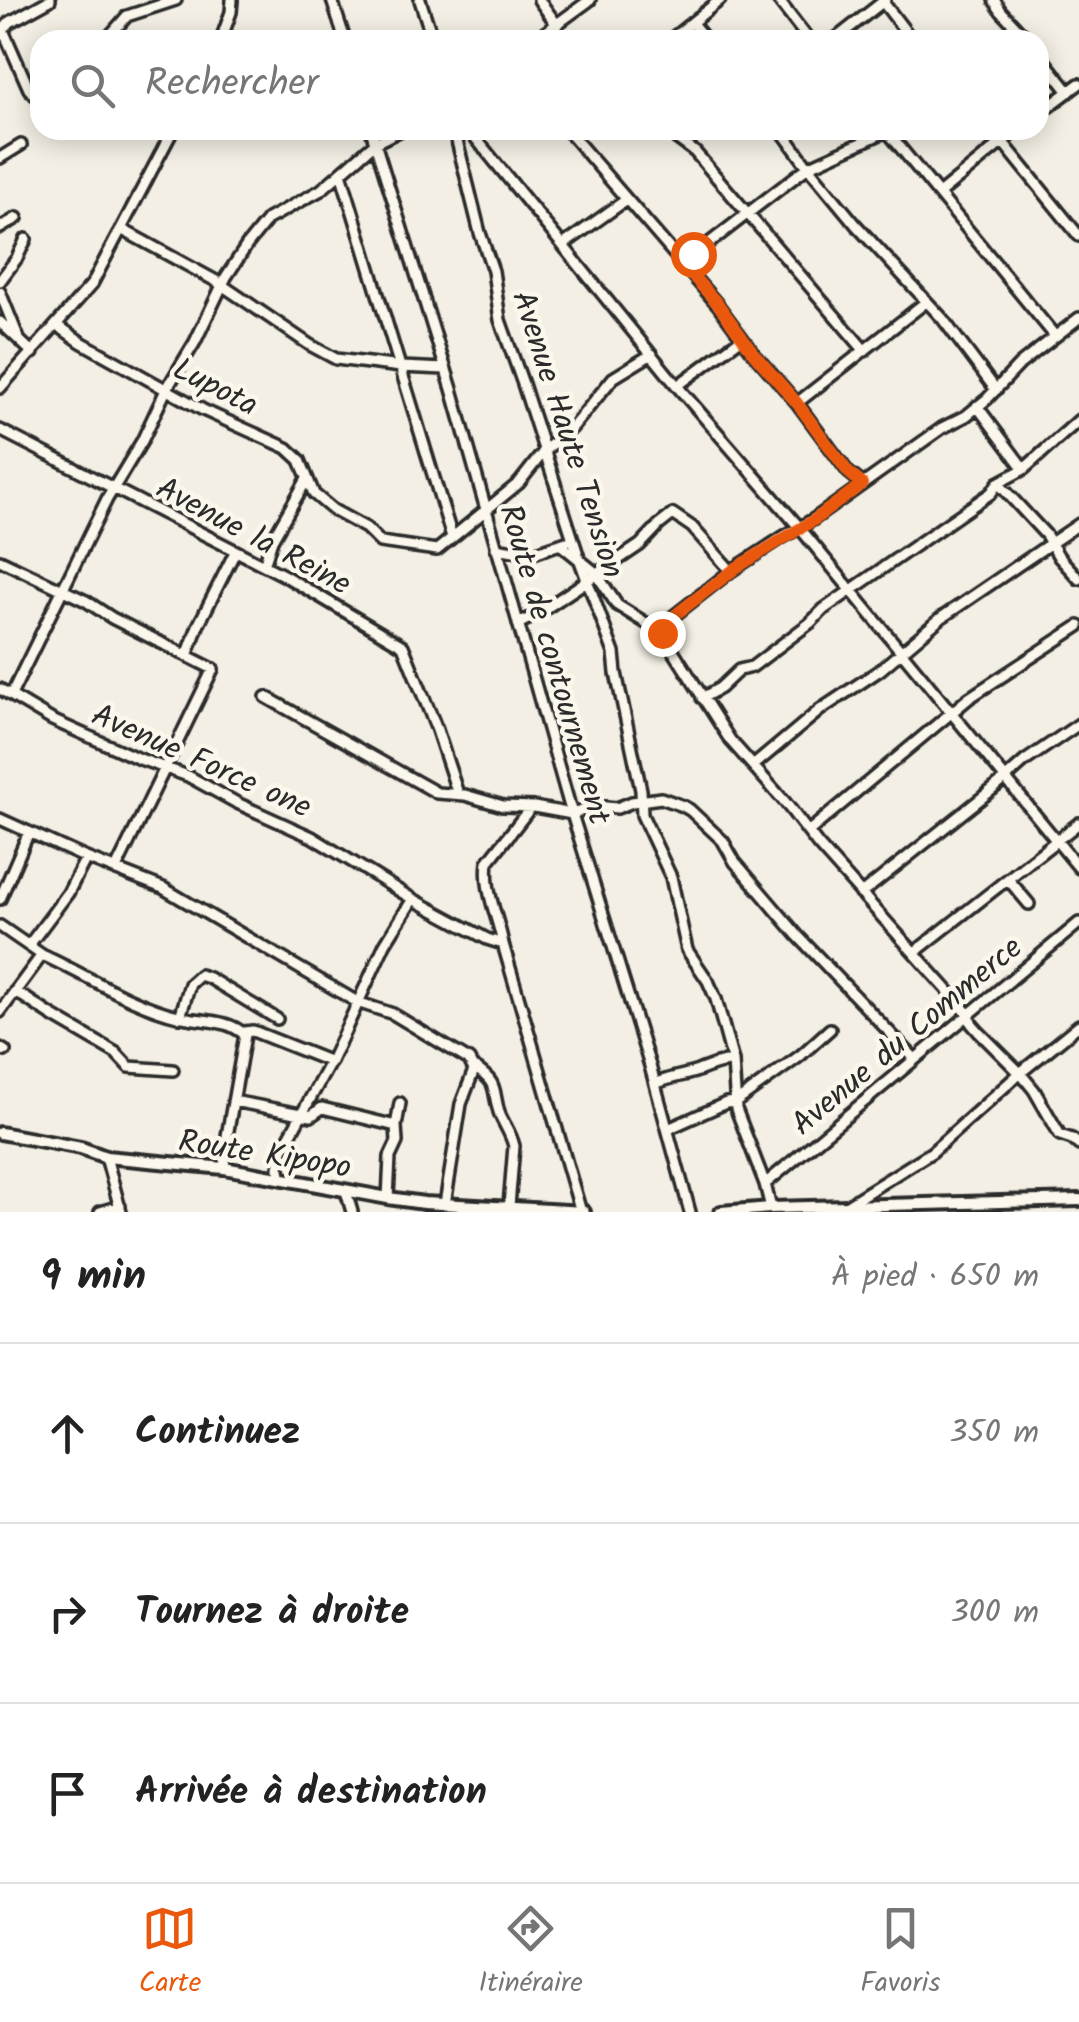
<!DOCTYPE html>
<html lang="fr">
<meta charset="utf-8">
<style>
body{margin:0;font-family:Kalam,sans-serif;background:#f2f2f2;color:#222}
.stop{position:absolute;width:30px;height:30px;margin:-22px;border:8px solid #ea580c;border-radius:50%;background:#fff}
.stop.end{background:#ea580c;border-color:#fff;box-shadow:0 2px 10px #0008}
.list{margin:0;padding:0;list-style:none}
h2{display:flex;justify-content:space-between;align-items:center;height:130px;margin:0;padding:0 40px;font-size:42px}
h2 small{font-size:32px;font-weight:400;color:#767676}
.list li{display:grid;grid-template-columns:65px 1fr auto;gap:30px;align-items:center;box-sizing:border-box;height:180px;padding:0 40px;border-top:2px solid #e0e0e0}
.list b{display:block;font-size:38px;white-space:nowrap}
.list em{font-size:32px;font-style:normal;color:#767676}
.icon{flex:none;width:55px;height:55px;fill:none;stroke:currentColor;stroke-width:2;stroke-linecap:round;stroke-linejoin:round}
.map{position:relative;flex:none;width:1079px;height:1212px;overflow:hidden}
.search{position:absolute;background:#fff;box-shadow:0 5px 25px #0003;left:30px;right:30px;top:30px;height:110px;display:flex;align-items:center;gap:25px;box-sizing:border-box;padding:0 35px;border-radius:30px;color:#767676;font-size:38px}
.sheet{height:670px;background:#fff}
nav{display:flex;justify-content:space-around;align-items:center;box-sizing:border-box;height:140px;border-top:2px solid #e0e0e0;background:#fff;font-size:28px;color:#767676}
nav a{display:grid;justify-items:center;gap:5px}
nav .on{color:#ea580c}
.map>svg:first-child{display:block}
.lines{fill:none;stroke-linecap:round;stroke-linejoin:round}
.minor-casing{stroke:#2b2b2b;stroke-width:16}
.major-casing{stroke:#2b2b2b;stroke-width:18}
.minor{stroke:#fbf7ec;stroke-width:9}
.major{stroke:#fbf7ec;stroke-width:10}
.route{stroke:#ea580c;stroke-width:12}
.labels{text-anchor:middle;stroke-width:9;stroke-linejoin:round;paint-order:stroke}
.street-label{font-size:32px;fill:#2b2b2b;stroke:#fbf7ec}
</style>
<div class="map">
<svg width="1079" height="1212" viewBox="0 0 1079 1212">
<rect width="100%" height="100%" fill="#f3efe4"/>
<filter id="ink" filterUnits="userSpaceOnUse"><feTurbulence type="fractalNoise" baseFrequency=".01" numOctaves="2"/><feDisplacementMap in="SourceGraphic" scale="20" xChannelSelector="R" yChannelSelector="G"/><feConvolveMatrix kernelMatrix="1 2 1 2 8 2 1 2 1" color-interpolation-filters="sRGB"/></filter>
<g filter="url(#ink)">
<g class="lines">
<g class="minor-casing">
<path id="minor" d="M332,0L345,40
M420,0L433,40
M539,0L557,25
M778,0L809,40
M994,0L1001,11L1028,40
M883,2L912,40
M692,23L706,40
M106,40L127,16L176,0
M221,40L231,12L232,0
M535,40L590,0
M670,40L720,0
M834,40L885,0
M1039,54L1069,92
M40,96L35,95L29,89L3,30L10,22L50,0
M1039,114L1079,84
M371,130L452,389L572,814L650,1066L690,1212
M457,130L455,133L480,233L493,271L500,320L523,384L580,561L614,653L616,673L641,790L642,815L671,877L687,950L708,981L716,999L733,1061L736,1109L765,1184L771,1208
M469,130L677,386L799,527L1079,868
M567,130L718,305L755,355L797,403L848,472L863,484
M670,130L676,138L695,152L865,351
M781,130L808,167L856,225L942,318L996,390
M886,130L1055,336
M993,130L1079,236
M0,158L21,145
M341,173L452,537
M939,194L1017,130
M0,228L17,218
M121,229L216,281L310,345L336,359L401,367L445,369
M563,245L626,200
M682,264L808,167L887,131
M0,281L17,258L26,239
M0,292L19,339
M0,322L33,353
M57,325L81,342L203,410L287,448L300,460L314,494L333,510L366,528L380,542L437,550L519,483L545,450L572,428L613,378L652,354
M677,386L742,338
M0,388L92,284L173,130
M797,403L926,302
M977,406L1024,469
M0,430L285,576L403,646L437,730L458,794
M998,483L1046,535L1059,557L1079,579
M560,544L596,573L617,605L662,633L730,740L785,802L818,845L950,993L968,1014L972,1024L979,1032L1020,1073L1034,1090L1060,1135L1072,1139L1079,1145
M496,548L531,554L566,542
M0,560L86,601L112,618L213,669L116,869
M264,565L272,540L307,479
M518,624L536,615L640,545L659,525L673,514L692,527L731,571L783,537L814,519L942,428L966,416L987,399L1020,364L1079,318
M657,629L731,571
M187,656L198,626L235,552
M0,689L52,720L137,758L188,776L237,803L312,837L411,898L487,939L503,944
M11,695L107,499L142,441L166,390L195,342L226,277L247,245L268,219L321,190L375,143L401,130
M266,697L437,793L465,795L503,806L534,807L572,814L595,806L617,808L632,802L661,798L683,806L690,810L723,841L735,862L798,936L915,1059
M702,698L720,688L739,670L752,667L810,623L824,609L991,493L998,483L1024,469L1079,420
M753,766L820,710L880,670L941,618L1079,524
M531,807L488,862C484,891 498,916 503,944L581,1212
M0,819L86,858L163,888L357,1002L393,1014L469,1060L474,1070L461,1104L445,1204
M808,832L969,698L1079,626
M1008,879L1029,904
M861,894L998,785L1025,761L1079,724
M0,899L29,832
M0,926L42,955
M29,945L68,893L86,858
M915,952L1079,823
M15,991L51,1015L116,1053L129,1067L173,1070
M0,1012L42,955C87,975 131,1005 178,1016C200,1022 227,1018 245,1035L227,1136L224,1168
M180,1017L190,984L200,975L209,978L277,1019
M244,1032L253,1031L331,1062
M0,1048L5,1051
M474,1067C501,1085 491,1090 500,1115C505,1126 511,1134 514,1146L509,1206
M655,1084C669,1077 684,1076 698,1071C710,1066 720,1062 733,1061
M233,1101L311,1116L322,1108L396,1126
M668,1129L726,1103L736,1102L800,1056L830,1029
M106,1157L121,1212
M280,1177L279,1168L282,1150L332,1059L385,944L411,902V898
M765,1184L1079,923
M346,1191L352,1212
M388,1198L390,1157L397,1142L396,1126L400,1103
M847,1205L932,1152L1020,1073L1079,1025
M100,1212L120,1206"/>
</g>
<g class="major-casing">
<path id="major" d="M0,1133L81,1148L106,1157L224,1168L388,1198L424,1203L584,1212
M721,1212L771,1208L1079,1200"/>
</g>
<use href="#minor" class="minor"/>
<use href="#major" class="major"/>
</g>
</g>
<g class="lines" filter="url(#ink)">
<path class="route" d="M662,633L657,629L736,568L814,520L862,484L848,472L797,403L755,355L718,304L682,264L693,254"/>
</g>
<g class="labels">
<g class="street-label">
<text transform="translate(216 386) rotate(27)" y="11">Lupota</text>
<text transform="translate(569 434) rotate(72)" y="11">Avenue Haute Tension</text>
<text transform="translate(254 535) rotate(28)" y="11">Avenue la Reine</text>
<text transform="translate(556 664) rotate(74)" y="11">Route de contournement</text>
<text transform="translate(202 760) rotate(24)" y="11">Avenue Force one</text>
<text transform="translate(906 1035) rotate(-40)" y="11">Avenue du Commerce</text>
<text transform="translate(265 1153) rotate(9)" y="11">Route Kipopo</text>
</g>
</g>
</svg>
<div class="stop" style="left:693px;top:254px"></div>
<div class="stop end" style="left:662px;top:633px"></div>
<div class="search"><svg class="icon" aria-label="search" viewBox="0 0 24 24"><circle cx="10" cy="10" r="6"/><path d="M15 15l6 6"/></svg>Rechercher</div>
</div>
<section class="sheet">
<h2>9 min<small>À pied · 650 m</small></h2>
<ul class="list">
<li><svg class="icon" aria-label="ahead" viewBox="0 0 24 24"><path d="M12 20V5M6 11l6-6 6 6"/></svg><div><b>Continuez</b></div><em>350 m</em></li>
<li><svg class="icon" aria-label="right" viewBox="0 0 24 24"><path d="M7 20v-9h11M14 6l5 5-5 5"/></svg><div><b>Tournez à droite</b></div><em>300 m</em></li>
<li><svg class="icon" aria-label="arrive" viewBox="0 0 24 24"><path d="M6 21V4h12l-3 4 3 4H6"/></svg><div><b>Arrivée à destination</b></div></li>
</ul>
</section>
<nav>
<a class="on"><svg class="icon" aria-label="map" viewBox="0 0 24 24"><path d="M3 6l6-2 6 2 6-2v14l-6 2-6-2-6 2zM9 4v14M15 6v14"/></svg>Carte</a>
<a><svg class="icon" aria-label="directions" viewBox="0 0 24 24"><path d="M12 3l9 9-9 9-9-9zM9 14v-3h6M13 9l2 2-2 2"/></svg>Itinéraire</a>
<a><svg class="icon" aria-label="saved" viewBox="0 0 24 24"><path d="M7 4h10v16l-5-4-5 4z"/></svg>Favoris</a>
</nav>
